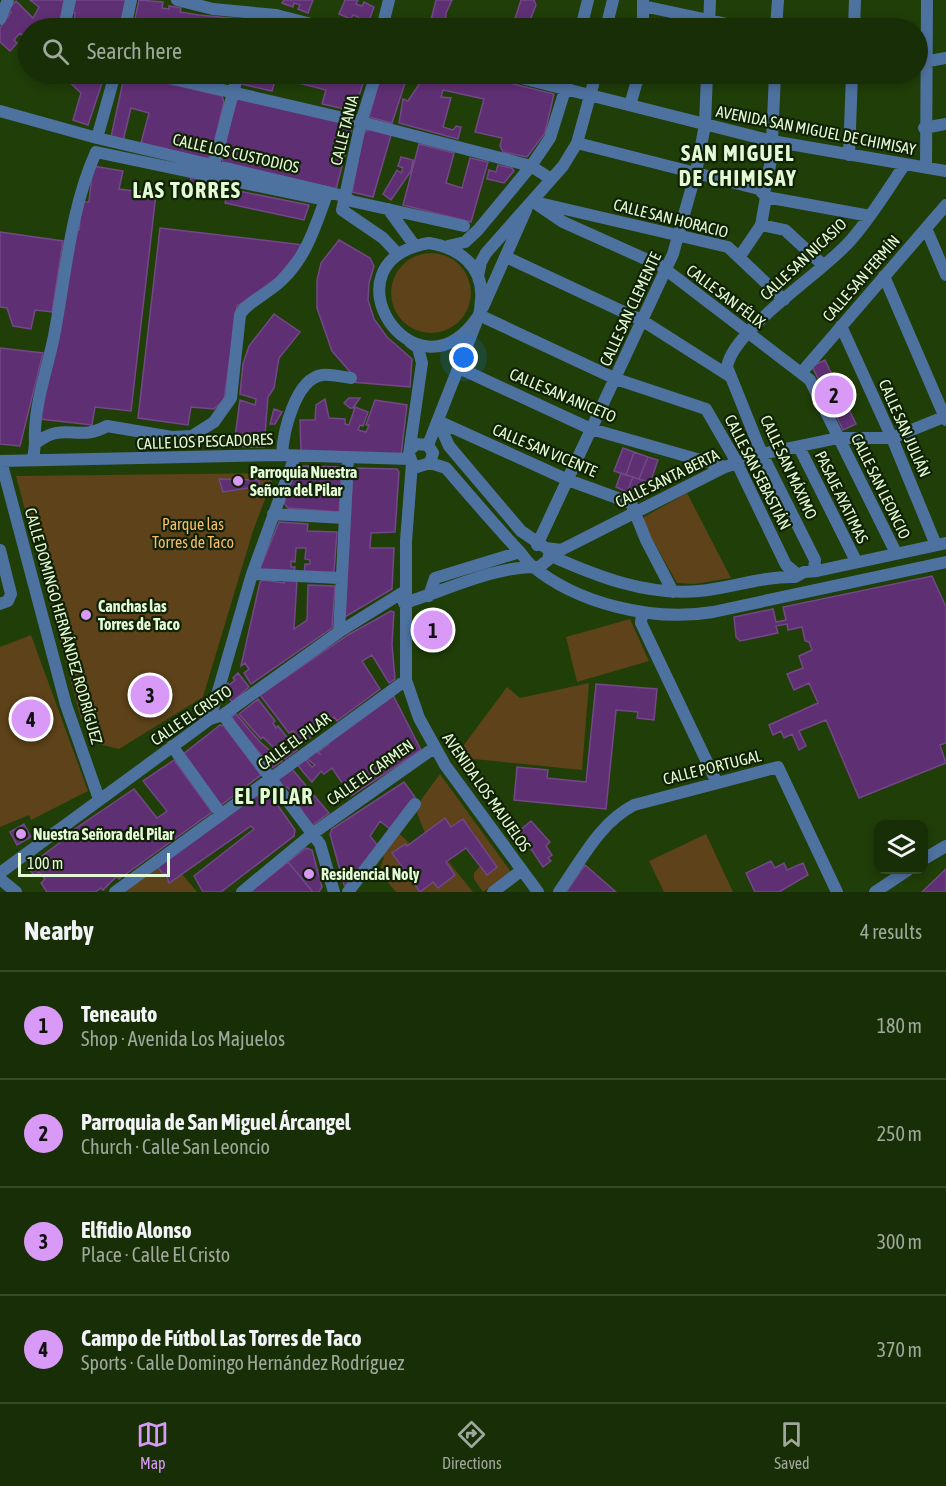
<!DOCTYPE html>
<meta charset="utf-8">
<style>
body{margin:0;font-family:"Asap Condensed",sans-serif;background:#253a14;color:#f1f3f6}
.controls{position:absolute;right:18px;bottom:18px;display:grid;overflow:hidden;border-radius:12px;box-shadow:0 3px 9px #0003}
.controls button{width:54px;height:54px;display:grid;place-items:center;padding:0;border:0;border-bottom:2px solid #364a28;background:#182e06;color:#f1f3f6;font:30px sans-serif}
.scale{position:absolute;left:18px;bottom:15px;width:152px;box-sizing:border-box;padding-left:6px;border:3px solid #e3fad6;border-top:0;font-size:16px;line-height:21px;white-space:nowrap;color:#e3fad6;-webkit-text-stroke:4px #112105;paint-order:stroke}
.you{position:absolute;left:464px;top:358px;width:21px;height:21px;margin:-15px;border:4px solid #fff;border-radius:50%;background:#1a73e8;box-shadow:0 0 0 9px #1a73e833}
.badge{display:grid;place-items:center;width:39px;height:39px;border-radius:50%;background:#d99af7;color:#111;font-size:20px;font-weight:700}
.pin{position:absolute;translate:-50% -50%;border:3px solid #fff;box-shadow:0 2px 6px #0006}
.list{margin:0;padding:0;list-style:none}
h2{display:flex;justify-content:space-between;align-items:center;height:78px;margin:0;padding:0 24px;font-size:26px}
h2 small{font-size:20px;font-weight:400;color:#9fa89b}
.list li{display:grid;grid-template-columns:39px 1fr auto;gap:18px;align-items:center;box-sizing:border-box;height:108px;padding:0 24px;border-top:2px solid #364a28}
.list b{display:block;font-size:22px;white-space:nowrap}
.list p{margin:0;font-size:20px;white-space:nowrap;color:#9fa89b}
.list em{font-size:20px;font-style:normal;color:#9fa89b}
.icon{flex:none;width:33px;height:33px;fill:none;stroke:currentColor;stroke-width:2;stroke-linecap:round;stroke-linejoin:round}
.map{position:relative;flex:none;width:946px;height:892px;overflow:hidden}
.search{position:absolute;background:#182e06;box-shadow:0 3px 9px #0003;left:18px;right:18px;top:18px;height:66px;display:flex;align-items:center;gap:15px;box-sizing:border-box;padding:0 21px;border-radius:33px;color:#9fa89b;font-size:22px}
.sheet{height:510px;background:#182e06}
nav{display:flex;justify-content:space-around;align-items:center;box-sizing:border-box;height:84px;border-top:2px solid #364a28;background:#182e06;font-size:16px;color:#9fa89b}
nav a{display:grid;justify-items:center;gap:3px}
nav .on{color:#d99af7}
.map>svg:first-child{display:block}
.green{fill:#5d421a}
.building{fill:#5f2f74;stroke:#724886;stroke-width:1.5}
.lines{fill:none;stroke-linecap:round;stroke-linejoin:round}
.minor{stroke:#4e729f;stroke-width:12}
.poi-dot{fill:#d99af7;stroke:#112105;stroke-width:2}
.labels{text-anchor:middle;stroke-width:4.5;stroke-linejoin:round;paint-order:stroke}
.street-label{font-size:16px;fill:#e3fad6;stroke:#112105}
.poi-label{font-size:16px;font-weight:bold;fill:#e3fad6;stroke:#112105;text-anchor:start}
.park-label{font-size:16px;fill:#f7bc6a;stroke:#112105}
.district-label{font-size:22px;font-weight:bold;letter-spacing:1.5px;fill:#e3fad6;stroke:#112105}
</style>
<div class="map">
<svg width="946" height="892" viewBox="0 0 946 892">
<rect width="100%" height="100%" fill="#203e08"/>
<path class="green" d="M391 293a40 40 0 1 1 80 0a40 40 0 1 1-80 0Z
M270,473L273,478L253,531L203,697L119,749L95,743L99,722L81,719L16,476Z
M687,493L731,578L694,584L677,583L642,521L644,517Z
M630,619L649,661L577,682L566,637Z
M31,635L88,791L31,820L29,815L0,827V647Z
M589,683L582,770L455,757L507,687L520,698Z
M440,774L511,872L483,892L474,879V873L480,866L487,875L497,867L475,838L476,835L463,819L451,827L445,818L425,833L415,808Z
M398,832L410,844L407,846L404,844L392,853L419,891L433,882L438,887L448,861L473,892H396C387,881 376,872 384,858L382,855Z
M706,834L733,892H664L649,861Z
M157,866L169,883L182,874L197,892H125Z"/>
<path class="building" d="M30,0H64L59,28H28V41L20,33L14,40L17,43L10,51L0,42V28L11,12L8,10L16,1L33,18L39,7Z
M75,0H127L121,28H69L74,24L75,13L72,12Z
M139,0L163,2L162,8L169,9V6L181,8L180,12L199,15L241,19L242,28H133Z
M284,0H313L308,13L298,9L300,5L294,3L293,7L282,3Z
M345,0H358L356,4L362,6L364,2L374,7L367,26L356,21L358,17L353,15L351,19L339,14Z
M436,0H452L446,13L445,28H429Z
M521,0H534L536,5L527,28H512Z
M260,21L273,23L295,28H254L256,22Z
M61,74H105L88,125L73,120L81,93Z
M127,74L222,96L224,102L211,156L206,159L141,143L149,113L131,108L123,141L111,137L124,77Z
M197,74H231L224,83L196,76Z
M243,74H366L354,111L322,104L326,90L276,77L272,91L241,84Z
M381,74H408L392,123L369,117Z
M419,74H473L554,94L545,133L527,157L503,152L500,146L502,138L475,132L484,99L443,90L441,97L451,98L443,127L453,130L456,126L461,127L458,139L399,123L403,99L408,101L422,80L418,78Z
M239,98L348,124L352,128L336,189L223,162L222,159L235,102Z
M370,129L391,135L373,197L352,192L363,133Z
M419,144L454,153L446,183L462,188L470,158L488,162L471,222L403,205Z
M401,157L413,160L411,171L391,200L383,194L397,170L401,173L403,168L398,166Z
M498,165L512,168L514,171L504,183L487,179L489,170L496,172Z
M93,166L123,171L119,189L156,194L131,411L95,407L92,425L40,419L75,229L79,230L82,202H89Z
M192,174L203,177L202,181L217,182L215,198L200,197L202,184L190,182Z
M228,189L309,205L304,220L225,203Z
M160,228L304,245L271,285L237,306L224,400L214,409L191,407L188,425L138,418Z
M0,232L63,241L52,312L35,310L31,329L13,326L7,308L0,307Z
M339,240L370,258L374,266L369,283L368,300L374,319L387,337L412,359L410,387L351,382V373L332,351L317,308V280L321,263Z
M274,314L300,332L279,358L274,388L268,397L264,447H245L234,444L240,400L255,405L256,399L240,394L243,364L249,346Z
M0,348L43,353L20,446L0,444Z
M825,360L856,424L843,430L812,366Z
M349,398H360L353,408H350L344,403Z
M325,399L329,418L345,419V424L349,425L355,407L368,412L363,426L360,425L358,430L366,432L369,425H366L375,400L407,405L401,455L301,453L300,420H315L316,405Z
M274,409L282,412L275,424H270Z
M623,448L634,452L626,475L614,471Z
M634,452L648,457L639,479L626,475Z
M648,457L658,460L650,483L639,479Z
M302,466L339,467L342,470L339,512L288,508L284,503L289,487L298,468Z
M353,468L397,469L399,472L395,532L371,533L370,548H394L392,589L345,617Z
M621,473L633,477L627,492L616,487Z
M633,477L650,483L644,498L627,492Z
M219,479L259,480L260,486L223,492Z
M279,522L308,524L307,531L337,532L334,572L304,575L305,564H310V560L305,559L306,548H296L295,562L291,561V567H295L294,573L259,571Z
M932,576L946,607V743L940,745L946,763L859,798L826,720L799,731L806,746L799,750L792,734L784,738L781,731L773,735L769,725L818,703L809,683L794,690L787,674L803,668L799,656L812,650L809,642L805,641L802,627L788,630L787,624L776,626L778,633L740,641L736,637L734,617L773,609L776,622L786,620L783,607Z
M284,579L297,580L294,629L307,620L308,585L335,586L332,628L251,684L244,673L249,669L245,663L241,666L260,582L263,580L284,583Z
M391,611L394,612L392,644L395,679L389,683L372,655L362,661L380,689L337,721L334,717L299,747L291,736L295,733L293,731L289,733L260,695L348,635Z
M238,673L249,687L232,702L222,689L228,683L229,685L235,680L233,678Z
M596,684L657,689L654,720L637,718L638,712L616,710L606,809L514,800L517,767L548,770L547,778L586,782Z
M393,695L421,750L351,796L332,768L324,774L321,771L312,782L304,773L297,764L304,758L312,767L315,765L306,758L315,751L321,755L318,752L328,745L326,743Z
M258,699L275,721L273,723L276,728L278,726L297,750L285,759L263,737L261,739L239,714Z
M236,714L260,742L282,761L272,768L233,721L232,716Z
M220,725L224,726L261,775L220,806L182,755Z
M174,760L212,812L119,879L117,876L103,890L101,888L95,892H47L41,883L45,879L39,872L35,876L27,867L62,841L60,839L134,789L157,818L167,811L143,781Z
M292,769L329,813L311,826L289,789L287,787L283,790L276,781Z
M404,782L415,797L391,830L380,821L370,836L379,847L348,887L344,885L330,834L332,829Z
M256,794L261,801L270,794L295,830L294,836L221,892H203L194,876L254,829L251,826L169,883L165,873L163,874L157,866Z
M445,818L451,827L463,819L497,867L487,875L466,848L446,862L455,875L438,888L433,882L420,892L392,853L405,844L407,846Z
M531,821L550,842L546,846L552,855L548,858L551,861L543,867L519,831Z
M24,824L31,837L17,845L10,832Z
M306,848L312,850L322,887L319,892H313L288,862Z
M771,861L775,868L784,863L787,870L803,863L808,875L779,892H755L746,873Z
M288,862L313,892H250Z
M585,865L616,892H566Z
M946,869V892H922Z"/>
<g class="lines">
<path class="minor" d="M177,0L213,9L276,15L327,28
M643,6L746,28
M0,19L8,0
M64,28L70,0
M125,28L131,0
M250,28L254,13
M382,28L389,0
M581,28L588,0
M606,28L613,0
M643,28V0
M709,28L710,0
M776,28L778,0
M854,28L855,0
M918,63L946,58
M153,74L361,122L531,166L551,179
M376,74L361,122L342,210L383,238L398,254
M506,74L772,141L946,171
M630,105L639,74
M0,111L97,138L344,196L351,201L464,226
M924,128L946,124
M97,138L115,74
M772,141L775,74
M577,143L759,189L766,197L870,216
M849,155L852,74
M214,165L238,74
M926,167L927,0
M764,193L775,142
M532,201L563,222L661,266L810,380L896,553
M539,203L728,247L784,300
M388,209L415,246
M761,225L785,230L823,265
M926,228L946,275
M429,243C459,248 484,266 481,300C480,306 481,313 477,318C415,407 320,262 429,243Z
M448,246L465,242L478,230L531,166L550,138L570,74
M740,256L761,225L766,197
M506,257L643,321L731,377
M478,276L481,262L486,253L563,166L577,143L596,74
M884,276L946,420
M483,307L526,210
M479,315L616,379L706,409L735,459L786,565L797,574
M841,326L892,438L936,545
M410,342L418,348L422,363L409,454L412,463L417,467L430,463L433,453L428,445L416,444L412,448
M459,368L591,429L725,467
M802,372L946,205
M438,421L568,480L631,503L646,540L673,592
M438,421L449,446L521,531L543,546
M428,445L476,323
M799,447L856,561
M282,455C283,433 295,379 322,375C331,374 342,377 351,378
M33,460L35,444C63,420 78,443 107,426L172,437L192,436L214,422L231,398L240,315C245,303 271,292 283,279C306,256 314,230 325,200L96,152C70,210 66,274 54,336C47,371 33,407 35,444
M0,461L282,455L410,459
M1,461L66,705L99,799
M412,463L406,541V680L419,718L445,765L538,892
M430,463L446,468C470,496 494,524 519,551C523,555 526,561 531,565C577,604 653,622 713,612L946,562
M273,514L344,518
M537,545L673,254L696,172L705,125L707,74
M546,548L561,550L725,467L762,454L838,438H892L946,416
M0,550L11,594L8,601L0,604
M549,555C596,576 646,596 699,591C731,588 763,576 795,577
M814,570L815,560L762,454L727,367C733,329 825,271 851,240C872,216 888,189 905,164
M252,574L340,578
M795,577L804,572L817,571L946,543
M429,596L435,578L520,552
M404,603C445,591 497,565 539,567L548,560L549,555
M642,612L641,623L717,783
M339,632L348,458
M223,715L320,844L334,892
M210,719L252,574L295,456
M172,746L221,814
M924,859L946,846
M0,873L210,719L223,715L339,632L405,591
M0,879L16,892
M115,892L406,680
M242,892L312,834L434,748
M348,892L415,804
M493,892L522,870
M559,892C581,861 599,823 634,805L778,767L837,892
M875,892L908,870"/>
</g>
<g class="poi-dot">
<circle cx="238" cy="481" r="6"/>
<circle cx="86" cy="615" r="6"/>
<circle cx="21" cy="834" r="6"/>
<circle cx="309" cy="874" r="6"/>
</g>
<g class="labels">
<g class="street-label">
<text transform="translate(344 130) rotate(-76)" y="6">CALLE TANIA</text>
<text transform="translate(816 130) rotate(11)" y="6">AVENIDA SAN MIGUEL DE CHIMISAY</text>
<text transform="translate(236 153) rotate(13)" y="6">CALLE LOS CUSTODIOS</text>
<text transform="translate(671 218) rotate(14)" y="6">CALLE SAN HORACIO</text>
<text transform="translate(803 259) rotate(-43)" y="6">CALLE SAN NICASIO</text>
<text transform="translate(861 278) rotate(-49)" y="6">CALLE SAN FERMÍN</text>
<text transform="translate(726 296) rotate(37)" y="6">CALLE SAN FÉLIX</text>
<text transform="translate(630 309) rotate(-65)" y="6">CALLE SAN CLEMENTE</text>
<text transform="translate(563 395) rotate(23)" y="6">CALLE SAN ANICETO</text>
<text transform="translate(905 428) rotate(66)" y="6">CALLE SAN JULIÁN</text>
<text transform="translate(205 441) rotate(-2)" y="6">CALLE LOS PESCADORES</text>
<text transform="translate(545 450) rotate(23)" y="6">CALLE SAN VICENTE</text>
<text transform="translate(789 467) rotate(65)" y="6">CALLE SAN MÁXIMO</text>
<text transform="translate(758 472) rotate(63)" y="6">CALLE SAN SEBASTIÁN</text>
<text transform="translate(667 478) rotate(-26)" y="6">CALLE SANTA BERTA</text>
<text transform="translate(881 486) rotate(64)" y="6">CALLE SAN LEONCIO</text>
<text transform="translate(842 497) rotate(64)" y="6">PASAJE AYATIMAS</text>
<text transform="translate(64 626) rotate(74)" y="6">CALLE DOMINGO HERNÁNDEZ RODRÍGUEZ</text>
<text transform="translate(191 715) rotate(-34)" y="6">CALLE EL CRISTO</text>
<text transform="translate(294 741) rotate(-36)" y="6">CALLE EL PILAR</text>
<text transform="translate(712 767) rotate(-14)" y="6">CALLE PORTUGAL</text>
<text transform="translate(370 772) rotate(-35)" y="6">CALLE EL CARMEN</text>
<text transform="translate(487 792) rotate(55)" y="6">AVENIDA LOS MAJUELOS</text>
</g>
<g class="poi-label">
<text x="250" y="478">Parroquia Nuestra<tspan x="250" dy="18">Señora del Pilar</tspan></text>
<text x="98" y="612">Canchas las<tspan x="98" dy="18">Torres de Taco</tspan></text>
<text x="33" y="840">Nuestra Señora del Pilar</text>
<text x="321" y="880">Residencial Noly</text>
</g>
<g class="park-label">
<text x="193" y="530">Parque las<tspan x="193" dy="18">Torres de Taco</tspan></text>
</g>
<g class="district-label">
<text x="738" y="161">SAN MIGUEL<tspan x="738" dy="25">DE CHIMISAY</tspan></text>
<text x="187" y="198">LAS TORRES</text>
<text x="274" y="804">EL PILAR</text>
</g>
</g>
</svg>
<div class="controls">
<button><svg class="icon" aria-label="layers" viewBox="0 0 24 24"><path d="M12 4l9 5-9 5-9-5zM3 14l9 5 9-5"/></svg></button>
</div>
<div class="scale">100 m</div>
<div class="you"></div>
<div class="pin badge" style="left:433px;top:630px">1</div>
<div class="pin badge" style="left:834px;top:395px">2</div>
<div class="pin badge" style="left:150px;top:695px">3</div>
<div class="pin badge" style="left:31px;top:719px">4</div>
<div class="search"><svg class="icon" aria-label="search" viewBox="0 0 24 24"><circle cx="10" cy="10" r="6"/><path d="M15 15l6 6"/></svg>Search here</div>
</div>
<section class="sheet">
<h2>Nearby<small>4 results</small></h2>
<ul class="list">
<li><span class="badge">1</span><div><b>Teneauto</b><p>Shop · Avenida Los Majuelos</p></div><em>180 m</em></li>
<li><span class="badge">2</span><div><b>Parroquia de San Miguel Árcangel</b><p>Church · Calle San Leoncio</p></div><em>250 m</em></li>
<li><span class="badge">3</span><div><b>Elfidio Alonso</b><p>Place · Calle El Cristo</p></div><em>300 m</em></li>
<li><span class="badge">4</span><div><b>Campo de Fútbol Las Torres de Taco</b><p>Sports · Calle Domingo Hernández Rodríguez</p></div><em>370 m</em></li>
</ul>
</section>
<nav>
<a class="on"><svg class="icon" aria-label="map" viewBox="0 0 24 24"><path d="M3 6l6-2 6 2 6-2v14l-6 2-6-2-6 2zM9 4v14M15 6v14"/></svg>Map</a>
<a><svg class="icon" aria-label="directions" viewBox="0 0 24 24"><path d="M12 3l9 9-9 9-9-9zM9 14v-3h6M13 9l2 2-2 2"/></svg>Directions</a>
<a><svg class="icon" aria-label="saved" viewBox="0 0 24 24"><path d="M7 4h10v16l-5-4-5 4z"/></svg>Saved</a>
</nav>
